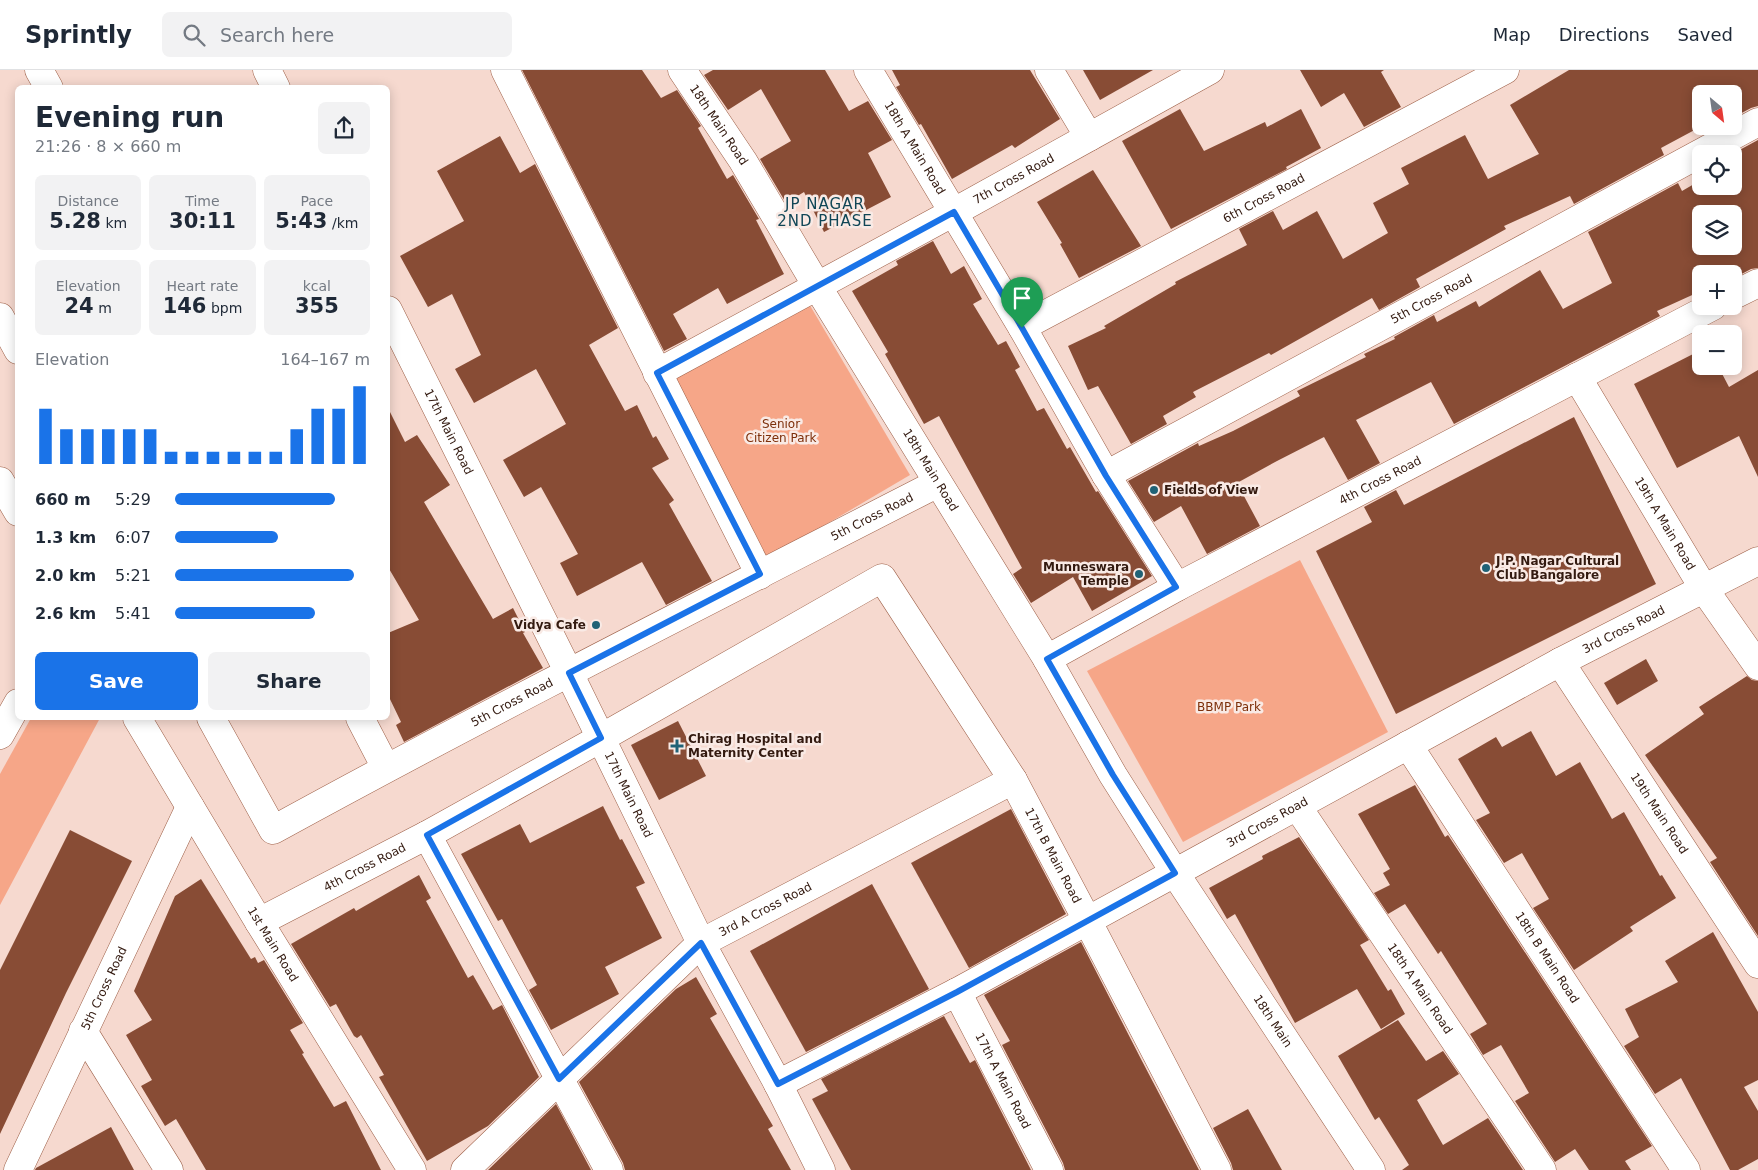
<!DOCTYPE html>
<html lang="en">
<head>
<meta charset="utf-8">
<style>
  :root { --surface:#fff; --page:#f2f2f3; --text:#1f2937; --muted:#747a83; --line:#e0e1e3; --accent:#1a73e8 }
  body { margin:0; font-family:"DejaVu Sans",sans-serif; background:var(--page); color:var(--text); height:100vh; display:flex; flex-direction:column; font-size:19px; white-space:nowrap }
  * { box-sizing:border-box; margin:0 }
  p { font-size:16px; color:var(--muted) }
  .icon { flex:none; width:28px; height:28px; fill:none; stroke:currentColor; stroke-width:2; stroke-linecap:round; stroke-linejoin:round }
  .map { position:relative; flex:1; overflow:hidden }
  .side { position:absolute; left:15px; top:15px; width:375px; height:635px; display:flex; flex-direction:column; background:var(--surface); border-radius:8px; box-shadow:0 2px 12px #0003 }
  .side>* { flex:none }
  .needle { width:32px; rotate:151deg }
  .buttons { position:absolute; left:1692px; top:15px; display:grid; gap:10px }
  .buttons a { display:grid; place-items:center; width:50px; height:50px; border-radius:8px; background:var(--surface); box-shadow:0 2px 12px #0003; font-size:25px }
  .pin { position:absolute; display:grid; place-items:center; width:42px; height:42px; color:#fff; margin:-51px -21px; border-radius:50% 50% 50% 0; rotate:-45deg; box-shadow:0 0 5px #0007 }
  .pin .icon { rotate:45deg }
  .round { display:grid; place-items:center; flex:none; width:52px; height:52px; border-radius:8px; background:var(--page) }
  .summary { display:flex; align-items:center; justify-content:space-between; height:85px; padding:0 20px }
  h1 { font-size:28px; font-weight:800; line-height:38px }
  .metrics { display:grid; grid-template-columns:repeat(3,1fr); gap:8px; height:85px; padding:5px 20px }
  .metrics div { display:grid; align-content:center; border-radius:8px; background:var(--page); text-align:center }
  .metrics b { font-size:21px; font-weight:800 }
  .metrics small { font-size:14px; font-weight:400 }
  .metrics p { font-size:14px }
  .chart { height:140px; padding:10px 20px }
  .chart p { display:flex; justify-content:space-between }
  .chart svg { width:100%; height:90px; margin-top:5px; stroke:var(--accent); stroke-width:6 }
  .button { display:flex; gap:10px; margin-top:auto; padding:10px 20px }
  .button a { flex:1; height:58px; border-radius:8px; background:var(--accent); color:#fff; font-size:20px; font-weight:800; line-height:58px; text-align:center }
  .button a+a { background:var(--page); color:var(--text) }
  ul { padding:0 20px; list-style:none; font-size:16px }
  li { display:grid; grid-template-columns:80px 60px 1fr; align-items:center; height:38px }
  li i { height:12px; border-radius:6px; background:var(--accent) }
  header { display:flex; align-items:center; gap:30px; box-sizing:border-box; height:70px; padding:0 25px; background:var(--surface); border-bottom:1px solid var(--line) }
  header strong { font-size:24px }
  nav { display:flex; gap:28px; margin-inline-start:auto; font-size:18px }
  .search { width:350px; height:45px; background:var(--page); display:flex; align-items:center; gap:12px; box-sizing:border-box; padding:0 18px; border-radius:8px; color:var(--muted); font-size:19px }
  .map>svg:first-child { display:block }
  .green { fill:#f6a688 }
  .building { fill:#884c35; fill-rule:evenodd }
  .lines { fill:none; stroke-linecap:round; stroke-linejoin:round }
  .street-casing { stroke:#9d5f47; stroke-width:29 }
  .secondary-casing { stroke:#9d5f47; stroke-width:29 }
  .street { stroke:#fff; stroke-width:28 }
  .secondary { stroke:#fff; stroke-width:28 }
  .route-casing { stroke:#fff; stroke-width:10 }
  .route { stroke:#1a73e8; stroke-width:6 }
  .poi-dot { fill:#206276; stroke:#f9eae5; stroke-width:2 }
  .labels { text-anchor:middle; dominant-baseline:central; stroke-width:5; stroke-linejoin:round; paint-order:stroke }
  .street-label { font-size:12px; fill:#331a10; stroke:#f9eae5 }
  .park-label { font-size:12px; fill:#7d2f0a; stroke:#f9eae5 }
  .poi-label { font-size:12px; font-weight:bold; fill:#331a10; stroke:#f9eae5; text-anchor:start }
  .quarter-label { font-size:15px; letter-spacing:1px; fill:#104656; stroke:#f9eae5 }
</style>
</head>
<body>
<header>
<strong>Sprintly</strong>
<div class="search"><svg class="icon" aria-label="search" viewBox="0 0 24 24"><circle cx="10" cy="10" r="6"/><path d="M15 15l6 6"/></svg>Search here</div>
<nav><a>Map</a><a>Directions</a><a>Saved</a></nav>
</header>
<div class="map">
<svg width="1758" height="1100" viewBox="0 0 1758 1100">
  <rect width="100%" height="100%" fill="#f6d9cf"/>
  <g class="green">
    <path d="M805,227L910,405L757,495L652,317Z"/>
    <path d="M1300,490L1388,662L1183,772L1087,601Z"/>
    <path d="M31,648H100L0,835V704Z"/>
  </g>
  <g class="building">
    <path d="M522,0H642L661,28L677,20L701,56L698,58L727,109L733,105L759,149L756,150L784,204L727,234L718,218L673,244L687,269L664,281Z"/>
    <path d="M713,0H825L849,41L868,31L892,70L868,83L891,127L824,162L804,122L786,133L760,89L791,71L761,19L728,40L704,5Z"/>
    <path d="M892,0H1030L1060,49L1015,78L1012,75L952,109L921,54L919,55L896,17L900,15Z"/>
    <path d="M1083,0H1153L1100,30Z"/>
    <path d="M1300,0H1384L1381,2L1401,37L1364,57L1344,23L1321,37Z"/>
    <path d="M1569,0H1758V36L1751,38L1734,47V24H1701L1702,56L1661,78L1664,85L1574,134L1570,126L1504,156L1506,159L1416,209L1420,217L1379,240L1372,228L1271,285L1269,283L1193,322L1196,327L1163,346L1167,354L1131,374L1098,316L1088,320L1068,276L1106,258L1104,256L1176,214L1175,212L1247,175L1239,159L1273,141L1283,160L1317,141L1343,189L1388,163L1373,133L1409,114L1401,98L1465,65L1488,109L1539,84L1510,35Z"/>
    <path d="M1180,39L1204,81L1265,52L1267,57L1301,39L1321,78L1286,97L1287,99L1171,159L1122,71Z"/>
    <path d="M500,66L520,103L535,94L618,258L589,275L625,341L637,335L653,368L656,366L669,389L652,398L674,430L669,434L712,511L666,535L642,492L577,526L560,493L578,484L541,417L524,427L503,390L566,354L536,299L474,333L455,299L481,285L452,224L428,237L400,186L464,151L437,101Z"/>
    <path d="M1758,70V198L1751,199L1734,208V204H1701V221L1657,241L1660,246L1454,354L1431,312L1356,350L1380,393L1348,410L1324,367L1277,391L1237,413L1260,456L1207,484L1181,436L1154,452L1128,411L1198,373L1199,376L1233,361L1300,326L1297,321L1366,287L1364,284L1395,269L1394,267L1434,245L1437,252L1476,231L1479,237L1540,200L1563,239L1612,213L1588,162L1678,113L1682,121L1701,110V116H1734V83ZM1701,144H1734V176H1701Z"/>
    <path d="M1093,100L1141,176L1079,208L1060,174L1062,173L1037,132Z"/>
    <path d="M933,171L951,204L964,196L982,229L973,234L998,275L1006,271L1020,297L1015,300L1037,341L1044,338L1067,379L1070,377L1096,422L1098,421L1152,506L1092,541L1073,507L1031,533L1013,504L1022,498L939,346L924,354L885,284L888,282L852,221L898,195L896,191Z"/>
    <path d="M1701,280V296H1718L1729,317L1758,300V407L1739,366L1677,398L1634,314Z"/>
    <path d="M388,338L405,372L417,365L450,415L424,432L493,549L513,538L525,562L523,563L543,598L404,672L396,655L401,652L388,625V563L419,550L388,497Z"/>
    <path d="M1574,347L1656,514L1396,644L1316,481L1372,452L1364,437L1396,420L1404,435Z"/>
    <path d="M1646,589L1658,611L1617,635L1604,613Z"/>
    <path d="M1747,606L1752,610L1758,611V866L1710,792L1717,788L1645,685L1704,644L1699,637Z"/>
    <path d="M678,651L706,706L659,730L631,675Z"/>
    <path d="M1531,661L1556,706L1580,692L1612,749L1624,742L1660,806L1662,805L1676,828L1630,857L1633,861L1574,900L1533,838L1549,829L1522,783L1504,793L1476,750L1490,743L1458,689L1496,667L1502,677Z"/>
    <path d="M1415,715L1445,767L1448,765L1652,1076L1625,1091L1631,1100H1589L1575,1079L1555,1092L1515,1031L1529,1023L1501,975L1483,985L1470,964L1487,954L1441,881L1438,884L1405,834L1388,844L1374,823L1390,815L1383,803L1390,799L1358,744Z"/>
    <path d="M603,736L620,770L622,769L645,813L636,817L662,868L605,897L619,924L551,960L529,920L537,915L502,849L498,851L461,784L520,754L530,773Z"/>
    <path d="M1011,739L1066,844L969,898L911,793Z"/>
    <path d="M70,760L132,791L66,923L0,1064V900Z"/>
    <path d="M1299,767L1369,870L1360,875L1388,921L1391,919L1405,944L1381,959L1357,919L1295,953L1235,844L1227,849L1209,818L1263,789L1262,786Z"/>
    <path d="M419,805L431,828L426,831L468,908L473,905L493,940L502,935L539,1007L488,1056L427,1091L379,1007L384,1005L361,965L357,968L354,966L336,934L330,937L291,874L354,838L356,841Z"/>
    <path d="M201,809L251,889L255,887L258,893L264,890L303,953L290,960L304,983L302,984L334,1037L346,1031L381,1100H206L176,1049L165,1056L141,1016L152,1010L126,965L152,950L134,921L175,826Z"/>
    <path d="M872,814L929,919L806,982L750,881Z"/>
    <path d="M1713,862L1758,942V1010L1744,1017L1758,1041V1089L1738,1100H1730L1681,1008L1655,1024L1624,976L1639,967L1625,939L1678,912L1665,891Z"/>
    <path d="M1081,872L1142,991L1199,1100H1065L1063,1093L1002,975L1010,971L984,925Z"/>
    <path d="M696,907L717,944L710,948L773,1056L768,1059L791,1100H625L623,1093L579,1012L676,919Z"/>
    <path d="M944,946L970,993L975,990L1031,1100H851L812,1029L828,1021L821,1009Z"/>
    <path d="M1398,950L1426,991L1443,981L1459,1004L1417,1030L1443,1075L1488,1048L1523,1100H1402L1409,1095L1379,1047L1375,1050L1338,986Z"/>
    <path d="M556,1034L591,1100H488Z"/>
    <path d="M1248,1039L1282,1100H1233L1231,1093L1213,1058Z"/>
    <path d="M111,1057L134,1100H35L36,1098Z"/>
  </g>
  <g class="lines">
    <defs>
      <g id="street">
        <path d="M39,0L49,18"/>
        <path d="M505,0L760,505"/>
        <path id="s1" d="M682,0L743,91L817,216L1047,589L1113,705L1175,803L1371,1100"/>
        <path id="s2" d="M868,0L1022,257L1106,405L1177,517"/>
        <path d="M1049,0L1089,67"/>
        <path d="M1734,225L1758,213"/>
        <path d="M0,247L18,280"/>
        <path id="s3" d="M1022,257L1505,0"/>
        <path id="s4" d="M657,303L954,142L1210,0"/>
        <path id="s5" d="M1577,307L1704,519L1758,596"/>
        <path id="s6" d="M1106,405L1758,52"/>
        <path d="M0,411L18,442"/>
        <path id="s7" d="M1047,589L1177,517L1713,236"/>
        <path id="s8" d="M1560,592L1758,894"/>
        <path id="s9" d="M137,648L259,852L412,1100"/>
        <path id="s10" d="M211,648L273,760C492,640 716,527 938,413"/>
        <path d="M360,648L386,698"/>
        <path d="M0,665L18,633"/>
        <path id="s11" d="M1408,675L1686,1100"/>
        <path id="s12" d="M1297,736L1542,1100"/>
        <path d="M427,765L609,1100"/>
        <path id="s13" d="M259,852L427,765L601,668L882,508L1013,710L1087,850L1217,1100"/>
        <path id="s14" d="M957,922L1049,1100"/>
        <path d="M83,961L169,1100"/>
        <path id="s15" d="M778,1014L957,922L1560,592L1758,491"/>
        <path id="s16" d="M18,1100L190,737"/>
        <path id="s17" d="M465,1100L701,873L1013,710"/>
      </g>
      <g id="secondary">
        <path d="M267,0L276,18"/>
        <path id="s18" d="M388,240L569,603L701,873L778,1014L821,1100"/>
      </g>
    </defs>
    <use href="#street" class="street-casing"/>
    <use href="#secondary" class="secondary-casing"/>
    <use href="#street" class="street"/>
    <use href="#secondary" class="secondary"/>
  </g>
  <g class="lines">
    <defs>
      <path id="route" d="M954,142L1022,258L1106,406L1176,517L1047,589L1113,705L1175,803L957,922L778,1014L701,873L559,1009L427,765L601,668L569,603L760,504L657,303Z"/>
    </defs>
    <use href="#route" class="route-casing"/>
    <use href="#route" class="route"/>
  </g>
  <g class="poi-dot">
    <circle cx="1154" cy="420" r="5"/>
    <circle cx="1486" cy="498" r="5"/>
    <circle cx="1139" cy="504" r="5"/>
    <circle cx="596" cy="555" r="5"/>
    <path d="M674.5 668.5h5v5h5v5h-5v5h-5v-5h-5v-5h5z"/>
  </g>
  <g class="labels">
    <g class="street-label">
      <text stroke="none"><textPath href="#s1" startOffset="66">18th Main Road</textPath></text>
      <text stroke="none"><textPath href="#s2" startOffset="91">18th A Main Road</textPath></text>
      <text stroke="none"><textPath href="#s4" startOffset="406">7th Cross Road</textPath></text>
      <text stroke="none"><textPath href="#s3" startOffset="274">6th Cross Road</textPath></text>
      <text stroke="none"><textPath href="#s6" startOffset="370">5th Cross Road</textPath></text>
      <text stroke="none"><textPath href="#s18" startOffset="136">17th Main Road</textPath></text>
      <text stroke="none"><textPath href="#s1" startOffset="471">18th Main Road</textPath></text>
      <text stroke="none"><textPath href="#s7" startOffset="378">4th Cross Road</textPath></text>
      <text stroke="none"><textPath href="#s10" startOffset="804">5th Cross Road</textPath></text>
      <text stroke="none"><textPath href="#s5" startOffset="171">19th A Main Road</textPath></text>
      <text stroke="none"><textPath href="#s15" startOffset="960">3rd Cross Road</textPath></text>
      <text stroke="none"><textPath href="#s10" startOffset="399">5th Cross Road</textPath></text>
      <text stroke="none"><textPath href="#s18" startOffset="541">17th Main Road</textPath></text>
      <text stroke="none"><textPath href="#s8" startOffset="181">19th Main Road</textPath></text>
      <text stroke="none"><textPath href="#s15" startOffset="555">3rd Cross Road</textPath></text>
      <text stroke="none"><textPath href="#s13" startOffset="1038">17th B Main Road</textPath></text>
      <text stroke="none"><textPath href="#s13" startOffset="119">4th Cross Road</textPath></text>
      <text stroke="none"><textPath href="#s17" startOffset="400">3rd A Cross Road</textPath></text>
      <text stroke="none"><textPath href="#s9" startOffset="264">1st Main Road</textPath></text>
      <text stroke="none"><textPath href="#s11" startOffset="254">18th B Main Road</textPath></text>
      <text stroke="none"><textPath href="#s16" startOffset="201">5th Cross Road</textPath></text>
      <text stroke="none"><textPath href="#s12" startOffset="220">18th A Main Road</textPath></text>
      <text stroke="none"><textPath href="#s1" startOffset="1120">18th Main</textPath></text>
      <text stroke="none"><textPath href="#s14" startOffset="100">17th A Main Road</textPath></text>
    </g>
    <g class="park-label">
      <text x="781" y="354">Senior<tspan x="781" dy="14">Citizen Park</tspan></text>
      <text x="1229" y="637">BBMP Park</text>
    </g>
    <g class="poi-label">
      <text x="1164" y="420">Fields of View</text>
      <text x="1496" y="491">J.P. Nagar Cultural<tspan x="1496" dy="14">Club Bangalore</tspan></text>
      <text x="1129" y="497" text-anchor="end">Munneswara<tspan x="1129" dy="14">Temple</tspan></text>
      <text x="586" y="555" text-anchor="end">Vidya Cafe</text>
      <text x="688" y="669">Chirag Hospital and<tspan x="688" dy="14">Maternity Center</tspan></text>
    </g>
    <g class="quarter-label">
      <text x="825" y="134">JP NAGAR<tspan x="825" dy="17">2ND PHASE</tspan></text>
    </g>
  </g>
</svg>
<div class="buttons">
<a><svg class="needle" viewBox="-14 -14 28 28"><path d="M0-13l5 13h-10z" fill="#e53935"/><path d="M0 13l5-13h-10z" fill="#747a83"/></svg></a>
<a><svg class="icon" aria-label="locate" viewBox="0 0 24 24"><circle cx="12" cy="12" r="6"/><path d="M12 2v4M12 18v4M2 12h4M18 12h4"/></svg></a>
<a><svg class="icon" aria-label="layers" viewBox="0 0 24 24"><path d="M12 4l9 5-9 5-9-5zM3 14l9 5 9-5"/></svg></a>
<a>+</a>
<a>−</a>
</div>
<div class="pin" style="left:1022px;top:258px;background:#1e9e55"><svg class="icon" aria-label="arrive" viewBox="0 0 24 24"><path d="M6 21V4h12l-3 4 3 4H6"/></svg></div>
<section class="side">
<div class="summary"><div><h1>Evening run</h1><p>21:26 · 8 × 660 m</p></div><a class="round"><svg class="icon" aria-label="share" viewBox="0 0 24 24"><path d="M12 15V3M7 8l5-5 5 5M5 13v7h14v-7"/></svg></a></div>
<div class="metrics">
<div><p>Distance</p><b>5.28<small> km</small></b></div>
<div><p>Time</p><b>30:11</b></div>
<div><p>Pace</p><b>5:43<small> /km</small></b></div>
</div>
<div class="metrics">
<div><p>Elevation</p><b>24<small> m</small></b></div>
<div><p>Heart rate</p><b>146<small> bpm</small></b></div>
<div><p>kcal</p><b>355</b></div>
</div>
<div class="chart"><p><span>Elevation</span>164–167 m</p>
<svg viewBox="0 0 160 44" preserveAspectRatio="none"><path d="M5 44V17M15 44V27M25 44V27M35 44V27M45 44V27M55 44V27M65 44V38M75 44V38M85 44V38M95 44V38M105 44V38M115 44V38M125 44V27M135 44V17M145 44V17M155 44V6"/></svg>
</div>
<ul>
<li><b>660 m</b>5:29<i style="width:82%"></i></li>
<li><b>1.3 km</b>6:07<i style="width:53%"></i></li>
<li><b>2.0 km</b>5:21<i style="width:92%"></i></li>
<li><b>2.6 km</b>5:41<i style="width:72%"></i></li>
</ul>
<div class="button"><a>Save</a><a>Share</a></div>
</section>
</div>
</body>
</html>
